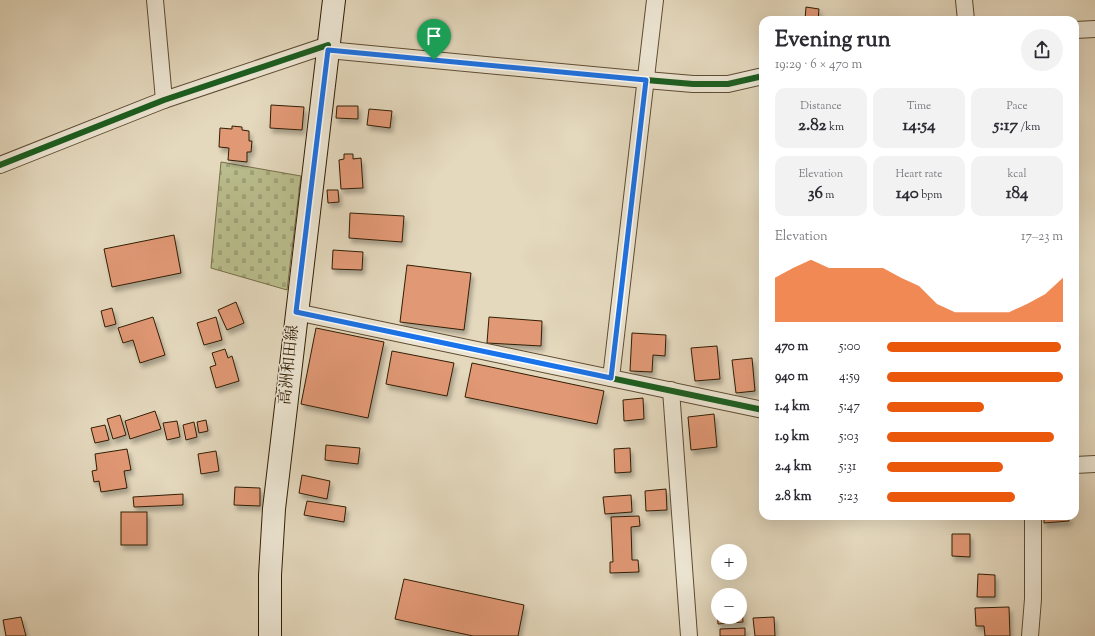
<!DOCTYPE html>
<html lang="en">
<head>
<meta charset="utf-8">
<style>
  :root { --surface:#fff; --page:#f2f2f3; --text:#2b2b33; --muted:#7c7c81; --accent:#ea580c }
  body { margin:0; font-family:"Sorts Mill Goudy","Noto Serif JP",serif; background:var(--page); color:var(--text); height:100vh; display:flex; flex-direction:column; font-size:15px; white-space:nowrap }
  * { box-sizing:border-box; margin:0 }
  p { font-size:13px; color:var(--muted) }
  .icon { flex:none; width:22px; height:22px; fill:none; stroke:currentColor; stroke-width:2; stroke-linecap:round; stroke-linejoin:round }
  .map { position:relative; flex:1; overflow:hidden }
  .drawer { position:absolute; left:759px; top:16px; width:320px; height:504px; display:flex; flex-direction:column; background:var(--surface); border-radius:12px; box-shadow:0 4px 16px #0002 }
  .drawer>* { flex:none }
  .tools { position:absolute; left:711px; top:544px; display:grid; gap:8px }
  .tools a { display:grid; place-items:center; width:36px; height:36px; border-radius:50%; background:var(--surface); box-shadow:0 4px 16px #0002; font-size:20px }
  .pin { position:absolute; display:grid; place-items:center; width:34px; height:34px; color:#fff; margin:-41px -17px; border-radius:50% 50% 50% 0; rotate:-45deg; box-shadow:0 0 4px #0007 }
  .pin .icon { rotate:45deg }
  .round { display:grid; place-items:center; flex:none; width:42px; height:42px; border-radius:21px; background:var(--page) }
  .head { display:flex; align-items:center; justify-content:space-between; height:68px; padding:0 16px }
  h1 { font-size:22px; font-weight:800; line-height:30px }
  .stats { display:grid; grid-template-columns:repeat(3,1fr); gap:6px; height:68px; padding:4px 16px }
  .stats div { display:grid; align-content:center; border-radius:10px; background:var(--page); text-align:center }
  .stats b { font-size:17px; font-weight:800 }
  .stats small { font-size:11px; font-weight:400 }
  .stats p { font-size:11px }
  .chart { height:112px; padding:8px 16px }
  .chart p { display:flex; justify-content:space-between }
  .chart svg { width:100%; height:72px; margin-top:4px; fill:var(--accent); opacity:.7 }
  ul { padding:0 16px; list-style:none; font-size:13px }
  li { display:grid; grid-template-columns:64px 48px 1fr; align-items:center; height:30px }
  li i { height:10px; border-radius:5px; background:var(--accent) }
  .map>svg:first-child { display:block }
  .cemetery { fill:url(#cemetery-stones); stroke:#766e48 }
  .building { fill:#e19875; stroke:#311e04; filter:url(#shadow) }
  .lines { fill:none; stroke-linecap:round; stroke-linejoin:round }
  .minor-casing { stroke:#5e4c32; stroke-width:18 }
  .secondary-casing { stroke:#311e04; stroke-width:24 }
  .minor { stroke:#ede6d4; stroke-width:16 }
  .secondary { stroke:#ede6d4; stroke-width:22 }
  .cycleway-casing { stroke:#ede6d4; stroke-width:8 }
  .cycleway { stroke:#1b5e20; stroke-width:6 }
  .route-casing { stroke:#fff; stroke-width:8 }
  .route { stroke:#1a73e8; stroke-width:5 }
  .labels { text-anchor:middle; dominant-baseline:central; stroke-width:3; stroke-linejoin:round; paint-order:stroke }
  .street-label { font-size:16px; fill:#311e04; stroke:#ede6d4 }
</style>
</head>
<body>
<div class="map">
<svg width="1095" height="636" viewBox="0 0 1095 636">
  <defs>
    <pattern id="cemetery-stones" width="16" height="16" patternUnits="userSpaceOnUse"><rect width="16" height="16" fill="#babd8d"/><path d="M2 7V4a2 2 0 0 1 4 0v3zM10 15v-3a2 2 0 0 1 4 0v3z" fill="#a0a278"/></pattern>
    <filter id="shadow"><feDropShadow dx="2.5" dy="4.5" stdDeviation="2" flood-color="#0004"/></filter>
  </defs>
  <rect width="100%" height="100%" fill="#e4d8bd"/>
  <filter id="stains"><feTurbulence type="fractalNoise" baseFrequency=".005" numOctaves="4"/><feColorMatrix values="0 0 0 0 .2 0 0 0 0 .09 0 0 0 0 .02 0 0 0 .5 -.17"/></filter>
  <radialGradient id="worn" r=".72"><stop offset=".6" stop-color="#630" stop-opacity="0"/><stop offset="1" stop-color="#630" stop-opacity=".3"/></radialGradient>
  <path class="cemetery" d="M221,162L301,176L287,290L211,268Z"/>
  <g class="building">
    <path d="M806,7L819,9L818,20H805Z"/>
    <path d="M271,105L304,107L302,130L270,128Z"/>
    <path d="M337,106H358V119L336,118Z"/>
    <path d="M369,109L392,111L390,128L367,125Z"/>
    <path d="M232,126L242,127V130L249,131V141H252L251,152H247V162L228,160L229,148L219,147L220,128L232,129Z"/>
    <path d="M344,154H353V159L361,158L363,188L341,189L339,160L344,159Z"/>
    <path d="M327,190H338L339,202L328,203Z"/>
    <path d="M350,213L404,216L402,242L349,238Z"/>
    <path d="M174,235L181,273L112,287L104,249Z"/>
    <path d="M333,250L363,252L362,270L332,269Z"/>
    <path d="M407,265L471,273L464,330L400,322Z"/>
    <path d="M236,302L244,323L227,330L218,310Z"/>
    <path d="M112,308L116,324L105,327L101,311Z"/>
    <path d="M153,317L165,355L140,363L133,340L123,343L118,328Z"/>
    <path d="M216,317L222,340L204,345L197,323Z"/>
    <path d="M489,317L542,321L541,346L487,343Z"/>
    <path d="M316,328L384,342L368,418L301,404Z"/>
    <path d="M632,333L666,335L665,356L653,355L652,372L630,371Z"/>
    <path d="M717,346L720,379L695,381L691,348Z"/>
    <path d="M225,349L228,358L232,356L239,381L216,388L210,367L216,365L212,353Z"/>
    <path d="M392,351L454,363L447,396L386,384Z"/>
    <path d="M752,358L755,391L736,393L732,360Z"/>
    <path d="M472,363L604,391L597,424L465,397Z"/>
    <path d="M643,398L644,419L624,421L623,400Z"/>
    <path d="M155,411L161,429L130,439L125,421Z"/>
    <path d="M714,414L717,447L691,450L688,417Z"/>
    <path d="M120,415L126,435L113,439L107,419Z"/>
    <path d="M206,420L208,431L199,433L197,422Z"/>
    <path d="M177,421L180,437L167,440L163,423Z"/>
    <path d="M194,422L197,437L186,440L183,425Z"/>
    <path d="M105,425L109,440L95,443L91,428Z"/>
    <path d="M326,445L360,448L358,464L325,460Z"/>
    <path d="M630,448L631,472L615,473L614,449Z"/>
    <path d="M127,449L131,470L124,471L127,488L101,492L99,481L94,482L92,471L97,470L95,454Z"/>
    <path d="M216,451L219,471L201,474L198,454Z"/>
    <path d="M302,475L330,481L327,499L299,493Z"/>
    <path d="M235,487L260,488V506L234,505Z"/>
    <path d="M666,489L667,510L646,511L645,491Z"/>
    <path d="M183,494V505L134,507L133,497Z"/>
    <path d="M631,495L632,512L605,514L603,497Z"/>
    <path d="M307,501L346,507L344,522L304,515Z"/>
    <rect x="121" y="512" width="26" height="33"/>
    <path d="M639,516L640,526L631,527L632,560H638L639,572L610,573V562H613L611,517Z"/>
    <path d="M1044,516H1069V521L1044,523Z"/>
    <path d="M952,534H970V557L952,556Z"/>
    <path d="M978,574L995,575V597H977Z"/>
    <path d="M404,579L524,605L518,636H473L395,619Z"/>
    <path d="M740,605H742L743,622L718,624L717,606L718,617H740Z"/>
    <path d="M1009,607L1010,636H985L984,626H976L975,608Z"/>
    <path d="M21,617L26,636H6L3,620Z"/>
    <path d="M774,617L775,636H755L753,618Z"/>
    <path d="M745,628V636H720V629Z"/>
  </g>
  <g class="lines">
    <defs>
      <g id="minor">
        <path d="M155,0L164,100"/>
        <path d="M964,0L966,20"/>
        <path d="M1075,30L1095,29"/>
        <path d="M328,50L646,80L693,84H728L763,76"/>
        <path d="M0,165L164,100L328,45"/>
        <path d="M296,312L763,410"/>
        <path d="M611,378L655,0"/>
        <path d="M671,390L689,636"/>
        <path d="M1075,465L1095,464"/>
        <path d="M1030,636L1033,599V516"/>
      </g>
      <path id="secondary" d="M270,636V575L274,509L334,0"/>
    </defs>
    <use href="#minor" class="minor-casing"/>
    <use href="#secondary" class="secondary-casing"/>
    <use href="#minor" class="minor"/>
    <use href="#secondary" class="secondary"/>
    <defs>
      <g id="cycleway">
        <path d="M328,50L646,80L693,84H728L763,76"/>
        <path d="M0,165L164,100L328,45"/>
        <path d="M296,312L763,410"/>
      </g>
    </defs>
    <use href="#cycleway" class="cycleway-casing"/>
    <use href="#cycleway" class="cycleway"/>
  </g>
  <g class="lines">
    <defs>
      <path id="route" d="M328,50L646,80L611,378L296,312Z"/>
    </defs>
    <use href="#route" class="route-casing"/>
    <use href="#route" class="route"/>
  </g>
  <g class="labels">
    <g class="street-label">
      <text transform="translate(290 365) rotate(-84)">高洲和田線</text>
    </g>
  </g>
  <rect width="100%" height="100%" filter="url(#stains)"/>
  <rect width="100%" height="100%" fill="url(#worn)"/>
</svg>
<div class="tools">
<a>+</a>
<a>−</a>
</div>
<div class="pin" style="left:434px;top:60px;background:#1e9e55"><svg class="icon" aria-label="arrive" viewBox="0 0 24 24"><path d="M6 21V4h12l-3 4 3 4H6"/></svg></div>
<section class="drawer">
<div class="head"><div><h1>Evening run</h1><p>19:29 · 6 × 470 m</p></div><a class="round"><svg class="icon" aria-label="share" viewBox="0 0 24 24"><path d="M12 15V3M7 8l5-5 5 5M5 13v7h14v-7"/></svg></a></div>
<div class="stats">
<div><p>Distance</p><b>2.82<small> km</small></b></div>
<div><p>Time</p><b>14:54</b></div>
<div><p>Pace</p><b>5:17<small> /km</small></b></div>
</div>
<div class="stats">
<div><p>Elevation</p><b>36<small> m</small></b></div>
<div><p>Heart rate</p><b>140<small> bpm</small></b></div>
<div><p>kcal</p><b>184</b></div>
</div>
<div class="chart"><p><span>Elevation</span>17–23 m</p>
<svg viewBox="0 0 160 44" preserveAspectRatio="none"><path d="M0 44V17L10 11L20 6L30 11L40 11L50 11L60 11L70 17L80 22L90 33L100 38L110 38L120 38L130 38L140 33L150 27L160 17V44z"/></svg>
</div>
<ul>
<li><b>470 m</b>5:00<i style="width:99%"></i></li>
<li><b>940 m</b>4:59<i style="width:100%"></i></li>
<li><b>1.4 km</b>5:47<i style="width:55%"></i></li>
<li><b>1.9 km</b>5:03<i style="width:95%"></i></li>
<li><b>2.4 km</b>5:31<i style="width:66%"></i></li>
<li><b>2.8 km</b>5:23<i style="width:73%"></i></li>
</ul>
</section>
</div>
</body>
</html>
